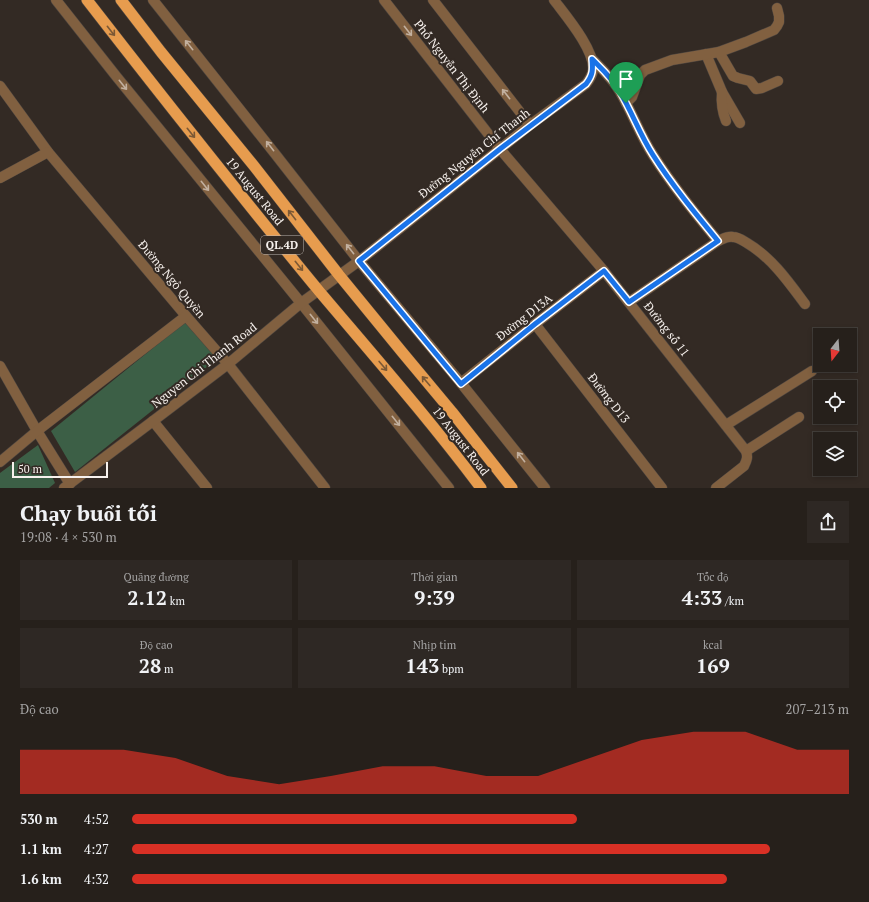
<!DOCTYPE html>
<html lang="vi">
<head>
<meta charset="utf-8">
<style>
  :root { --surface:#26201b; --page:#2e2824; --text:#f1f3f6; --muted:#a4a3a3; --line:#423e3a; --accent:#d93025 }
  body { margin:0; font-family:"PT Serif",serif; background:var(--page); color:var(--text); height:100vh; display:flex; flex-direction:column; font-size:15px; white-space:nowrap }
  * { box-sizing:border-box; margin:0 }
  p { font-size:13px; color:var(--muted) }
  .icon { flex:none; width:22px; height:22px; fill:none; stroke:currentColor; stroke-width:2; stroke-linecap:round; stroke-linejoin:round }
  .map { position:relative; height:488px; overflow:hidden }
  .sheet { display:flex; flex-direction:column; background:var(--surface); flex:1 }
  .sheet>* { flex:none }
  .needle { width:26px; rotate:197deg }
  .buttons { position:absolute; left:813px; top:328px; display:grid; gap:8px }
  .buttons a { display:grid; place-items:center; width:44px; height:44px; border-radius:0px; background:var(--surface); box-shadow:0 2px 6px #0003,0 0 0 1px var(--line); font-size:20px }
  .scale { position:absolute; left:12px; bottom:10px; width:96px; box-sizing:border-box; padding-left:4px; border:2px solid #f7f1ed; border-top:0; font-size:11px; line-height:14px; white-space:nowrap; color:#f7f1ed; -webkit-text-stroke:3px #332a24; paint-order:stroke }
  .pin { position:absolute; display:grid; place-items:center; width:34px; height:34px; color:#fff; margin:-41px -17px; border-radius:50% 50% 50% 0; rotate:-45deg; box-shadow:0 0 4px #0007 }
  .pin .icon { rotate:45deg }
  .round { display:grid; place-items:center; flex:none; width:42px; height:42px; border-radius:0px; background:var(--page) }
  .headline { display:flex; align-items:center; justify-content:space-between; height:68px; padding:0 20px }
  h1 { font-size:22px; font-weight:800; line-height:30px }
  .figures { display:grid; grid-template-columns:repeat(3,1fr); gap:6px; height:68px; padding:4px 20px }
  .figures div { display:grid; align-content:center; border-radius:0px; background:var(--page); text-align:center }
  .figures b { font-size:20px; font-weight:800 }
  .figures small { font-size:11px; font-weight:400 }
  .figures p { font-size:11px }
  .chart { height:112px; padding:8px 20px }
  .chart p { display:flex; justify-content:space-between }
  .chart svg { width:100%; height:72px; margin-top:4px; fill:var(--accent); opacity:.7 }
  ul { padding:0 20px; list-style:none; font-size:13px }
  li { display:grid; grid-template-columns:64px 48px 1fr; align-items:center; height:30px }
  li i { height:10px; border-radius:5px; background:var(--accent) }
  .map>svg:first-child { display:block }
  .green { fill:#3c5f46 }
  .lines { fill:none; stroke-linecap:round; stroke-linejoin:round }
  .minor-casing { stroke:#4e4640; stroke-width:11 }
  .tertiary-casing { stroke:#4e4640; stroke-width:11 }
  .trunk-casing { stroke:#4e4640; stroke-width:12 }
  .minor { stroke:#816040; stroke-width:10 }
  .tertiary { stroke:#816040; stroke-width:10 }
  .trunk { stroke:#e79c4e; stroke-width:11 }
  .oneway { stroke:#7b5835 }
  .oneway2 { stroke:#c2b09f }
  .route-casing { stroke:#fff; stroke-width:8 }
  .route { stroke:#1a73e8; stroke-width:5 }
  .labels { text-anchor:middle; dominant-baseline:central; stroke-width:4; stroke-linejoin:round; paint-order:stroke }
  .shield { fill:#332a24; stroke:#bcb5b1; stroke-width:1 }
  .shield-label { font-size:11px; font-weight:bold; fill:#f7f1ed }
  .street-label { font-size:12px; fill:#f7f1ed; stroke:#332a24 }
</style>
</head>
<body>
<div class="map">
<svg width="869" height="488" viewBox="0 0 869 488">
  <rect width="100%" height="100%" fill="#332a24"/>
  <g class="green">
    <path d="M186,321L217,359L75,472L51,431Z"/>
    <path d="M38,445L55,483L49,488H0V473Z"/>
  </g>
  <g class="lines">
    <defs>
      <g id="minor">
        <path d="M384,0L500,149L604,271L746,451C748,457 747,460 744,466L716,488"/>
        <path d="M433,0L530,125"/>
        <path d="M719,52L733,76L738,78L750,81L756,89L762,88L778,81"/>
        <path d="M706,54L722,92L740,123"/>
        <path d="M592,59C602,69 613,79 620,92C632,112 640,135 653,155C672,185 695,213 718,241"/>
        <path d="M0,86L48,152L186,316L228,364"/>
        <path d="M722,92C721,103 722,111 726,121"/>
        <path d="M626,103L632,97L640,75L645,70L672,60L719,52L746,42L774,30L777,26L779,22V16L777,8"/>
        <path d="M0,178L48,152"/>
        <path d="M359,261L530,125L586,84C590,79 592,76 593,70C595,50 566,16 554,0"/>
        <path d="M629,302L718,241C723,239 727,236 733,237C738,237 742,240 747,243C772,258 788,281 805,304"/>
        <path d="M535,324L662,488"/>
        <path d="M0,366L37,431L70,484"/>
        <path d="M461,383L535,324L604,271"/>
        <path d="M153,421L207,488"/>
        <path d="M726,425L812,371"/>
        <path d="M746,451L799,417"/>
        <path d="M0,462L37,431L186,316"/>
      </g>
      <g id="tertiary">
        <path d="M56,0L116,76L301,303L449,488"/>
        <path d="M153,0L276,155L359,261L461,383L545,488"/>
        <path d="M228,364L325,488"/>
        <path d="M64,488L153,421L228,364L301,303L359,261"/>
      </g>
      <g id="trunk">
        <path d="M87,0C163,98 240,195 319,291C374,356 430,420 481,488"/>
        <path d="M121,0L161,52L254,166L339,275L402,352L452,412L512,488"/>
      </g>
    </defs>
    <use href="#minor" class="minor-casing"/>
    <use href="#tertiary" class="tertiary-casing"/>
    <use href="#trunk" class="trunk-casing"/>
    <use href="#minor" class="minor"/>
    <use href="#tertiary" class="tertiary"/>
    <use href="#trunk" class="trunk"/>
  </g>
  <defs><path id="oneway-shaft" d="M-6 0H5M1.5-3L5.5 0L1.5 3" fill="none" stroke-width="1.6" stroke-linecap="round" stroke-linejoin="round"/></defs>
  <g class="oneway">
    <use href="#oneway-shaft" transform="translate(111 31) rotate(52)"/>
    <use href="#oneway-shaft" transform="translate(191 133) rotate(51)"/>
    <use href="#oneway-shaft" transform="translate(292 215) rotate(-128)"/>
    <use href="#oneway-shaft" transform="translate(299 266) rotate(51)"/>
    <use href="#oneway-shaft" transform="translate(383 366) rotate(50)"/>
    <use href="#oneway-shaft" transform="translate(426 381) rotate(-130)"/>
  </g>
  <g class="oneway2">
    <use href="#oneway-shaft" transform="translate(408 31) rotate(52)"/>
    <use href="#oneway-shaft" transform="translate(189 45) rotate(-129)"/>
    <use href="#oneway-shaft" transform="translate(123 85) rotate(51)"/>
    <use href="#oneway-shaft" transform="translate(506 94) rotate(-128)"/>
    <use href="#oneway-shaft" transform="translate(270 146) rotate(-128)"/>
    <use href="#oneway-shaft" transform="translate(205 186) rotate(51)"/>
    <use href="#oneway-shaft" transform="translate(350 249) rotate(-128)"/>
    <use href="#oneway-shaft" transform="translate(314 319) rotate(51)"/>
    <use href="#oneway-shaft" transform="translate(396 421) rotate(51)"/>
    <use href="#oneway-shaft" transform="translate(521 457) rotate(-128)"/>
  </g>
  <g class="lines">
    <defs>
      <path id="route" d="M592,59C602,69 613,79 620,92C632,112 640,135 653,155C672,185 695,213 718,241L629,302L604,271L535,324L461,384L359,261L500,149L586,84C593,75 593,70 592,59Z"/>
    </defs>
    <use href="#route" class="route-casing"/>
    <use href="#route" class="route"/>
  </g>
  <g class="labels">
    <rect class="shield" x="261" y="236" width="42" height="18" rx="3"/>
    <g class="shield-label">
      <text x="282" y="245">QL.4D</text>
    </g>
    <g class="street-label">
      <text transform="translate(452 66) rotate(52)">Phố Nguyễn Thị Định</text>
      <text transform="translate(474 153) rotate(-38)">Đường Nguyễn Chí Thanh</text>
      <text transform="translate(255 191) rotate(51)">19 August Road</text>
      <text transform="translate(172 279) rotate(50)">Đường Ngô Quyền</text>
      <text transform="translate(524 317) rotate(-38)">Đường D13A</text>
      <text transform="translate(667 329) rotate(52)">Đường số 11</text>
      <text transform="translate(204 365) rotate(-38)">Nguyen Chi Thanh Road</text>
      <text transform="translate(609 398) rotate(52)">Đường D13</text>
      <text transform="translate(461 441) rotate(52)">19 August Road</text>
    </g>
  </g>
</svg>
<div class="buttons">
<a><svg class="needle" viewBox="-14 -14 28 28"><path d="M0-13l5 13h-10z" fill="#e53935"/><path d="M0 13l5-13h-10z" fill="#a4a3a3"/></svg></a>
<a><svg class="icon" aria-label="locate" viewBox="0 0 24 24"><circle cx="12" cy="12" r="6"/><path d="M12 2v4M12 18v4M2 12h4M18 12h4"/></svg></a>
<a><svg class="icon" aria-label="layers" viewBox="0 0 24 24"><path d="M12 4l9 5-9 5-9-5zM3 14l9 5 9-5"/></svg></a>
</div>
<div class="scale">50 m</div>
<div class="pin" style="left:626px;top:103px;background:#1e9e55"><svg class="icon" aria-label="arrive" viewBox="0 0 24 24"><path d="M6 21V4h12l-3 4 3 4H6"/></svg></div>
</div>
<section class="sheet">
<div class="headline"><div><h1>Chạy buổi tối</h1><p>19:08 · 4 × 530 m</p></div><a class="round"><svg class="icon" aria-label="share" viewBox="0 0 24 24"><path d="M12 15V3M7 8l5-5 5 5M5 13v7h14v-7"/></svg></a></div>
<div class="figures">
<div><p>Quãng đường</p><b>2.12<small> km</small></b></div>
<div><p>Thời gian</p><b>9:39</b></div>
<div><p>Tốc độ</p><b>4:33<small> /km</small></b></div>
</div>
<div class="figures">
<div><p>Độ cao</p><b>28<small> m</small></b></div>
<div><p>Nhịp tim</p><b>143<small> bpm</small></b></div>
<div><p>kcal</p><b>169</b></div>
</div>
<div class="chart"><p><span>Độ cao</span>207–213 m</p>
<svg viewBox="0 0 160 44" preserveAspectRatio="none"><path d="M0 44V17L10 17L20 17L30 22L40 33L50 38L60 33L70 27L80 27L90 33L100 33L110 22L120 11L130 6L140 6L150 17L160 17V44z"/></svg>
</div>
<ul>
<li><b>530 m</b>4:52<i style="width:62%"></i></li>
<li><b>1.1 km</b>4:27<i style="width:89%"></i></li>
<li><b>1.6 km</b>4:32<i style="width:83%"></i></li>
</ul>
</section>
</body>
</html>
